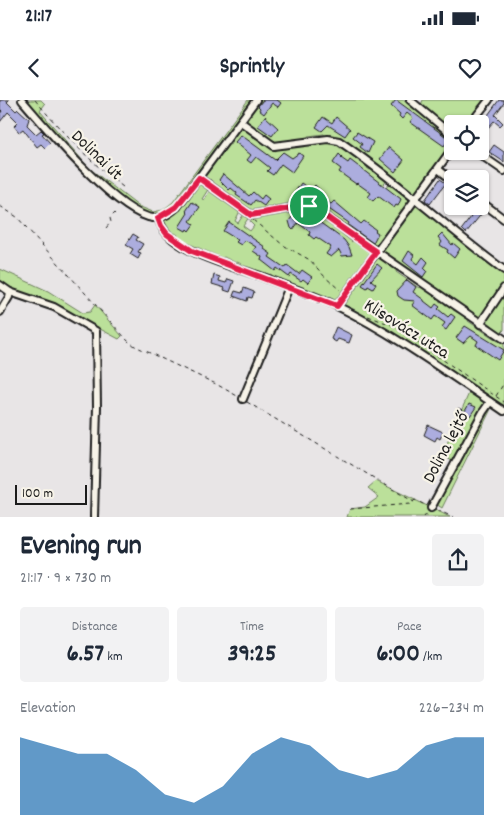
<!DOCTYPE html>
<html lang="en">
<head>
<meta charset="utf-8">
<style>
  :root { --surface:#fff; --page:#f2f2f3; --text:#1f2937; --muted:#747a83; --accent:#1f6fb2 }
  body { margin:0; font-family:Dekko,sans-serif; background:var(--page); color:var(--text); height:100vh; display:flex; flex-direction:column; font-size:19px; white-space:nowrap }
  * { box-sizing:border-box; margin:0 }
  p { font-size:16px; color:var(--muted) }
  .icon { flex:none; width:28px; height:28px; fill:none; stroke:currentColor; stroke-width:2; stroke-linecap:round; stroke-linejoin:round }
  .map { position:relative; height:417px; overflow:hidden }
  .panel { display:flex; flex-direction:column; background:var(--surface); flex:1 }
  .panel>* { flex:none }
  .controls { position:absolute; left:444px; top:15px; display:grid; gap:10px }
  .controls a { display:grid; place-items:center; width:45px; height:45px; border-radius:5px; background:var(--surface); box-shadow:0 1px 4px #0004; font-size:25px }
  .scale { position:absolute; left:15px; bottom:12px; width:72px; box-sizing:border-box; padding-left:5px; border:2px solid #1c1c1c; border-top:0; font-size:14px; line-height:18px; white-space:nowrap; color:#1c1c1c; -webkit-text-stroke:4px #f7f3e8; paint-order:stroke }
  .pin { position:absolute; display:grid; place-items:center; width:42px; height:42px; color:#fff; margin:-21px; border:2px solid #fff; border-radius:50%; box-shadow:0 1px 5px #0007 }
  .round { display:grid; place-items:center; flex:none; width:52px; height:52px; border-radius:5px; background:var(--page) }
  .summary { display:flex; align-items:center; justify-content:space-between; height:85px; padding:0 20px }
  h1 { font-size:28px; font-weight:800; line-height:38px }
  .stats { display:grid; grid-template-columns:repeat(3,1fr); gap:8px; height:85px; padding:5px 20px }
  .stats div { display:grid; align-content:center; border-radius:5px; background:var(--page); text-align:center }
  .stats b { font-size:25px; font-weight:800 }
  .stats small { font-size:14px; font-weight:400 }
  .stats p { font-size:14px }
  .chart { height:140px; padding:10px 20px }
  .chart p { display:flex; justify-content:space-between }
  .chart svg { width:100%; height:90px; margin-top:5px; fill:var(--accent); opacity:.7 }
  .status { display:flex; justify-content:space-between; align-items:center; height:35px; padding:0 25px; background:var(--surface); direction:ltr }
  .status svg { height:14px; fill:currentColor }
  header { display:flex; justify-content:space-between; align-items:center; height:65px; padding:0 20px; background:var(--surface); font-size:22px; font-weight:800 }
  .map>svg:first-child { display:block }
  .green { fill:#bbe09a; stroke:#6c7e5b }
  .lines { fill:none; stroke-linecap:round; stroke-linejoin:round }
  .stream { stroke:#578191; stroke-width:1 }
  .building { fill:#acadde; stroke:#1c1c1c }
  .minor-casing { stroke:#1c1c1c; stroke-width:10 }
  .path { stroke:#1c1c1c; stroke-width:1; stroke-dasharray:4 4; stroke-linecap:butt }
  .minor { stroke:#f7f3e8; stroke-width:6 }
  .route-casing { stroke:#fff; stroke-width:10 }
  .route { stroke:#e11d48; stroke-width:6 }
  .labels { text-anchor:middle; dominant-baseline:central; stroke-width:4.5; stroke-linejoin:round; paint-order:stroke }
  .street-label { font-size:18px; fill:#1c1c1c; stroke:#f7f3e8 }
</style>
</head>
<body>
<div class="status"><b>21:17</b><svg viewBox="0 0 49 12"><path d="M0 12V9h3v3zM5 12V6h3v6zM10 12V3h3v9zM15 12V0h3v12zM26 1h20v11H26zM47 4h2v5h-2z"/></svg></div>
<header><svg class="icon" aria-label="back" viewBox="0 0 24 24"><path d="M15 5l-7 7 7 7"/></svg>Sprintly<svg class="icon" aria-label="heart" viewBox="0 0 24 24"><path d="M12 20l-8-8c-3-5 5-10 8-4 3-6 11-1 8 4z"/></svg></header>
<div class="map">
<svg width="504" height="417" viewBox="0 0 504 417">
  <rect width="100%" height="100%" fill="#e8e5e6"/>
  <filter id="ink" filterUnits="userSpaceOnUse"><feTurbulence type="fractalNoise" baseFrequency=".02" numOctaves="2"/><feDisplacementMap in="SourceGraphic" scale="10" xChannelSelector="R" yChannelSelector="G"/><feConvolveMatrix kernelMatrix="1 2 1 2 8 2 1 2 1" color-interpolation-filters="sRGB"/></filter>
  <g filter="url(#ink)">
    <g class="green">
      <path d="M27,0H41L45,4L40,11L89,68L138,106L153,112L163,110L173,102L248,0H253L176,105C170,109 163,115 156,116C122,117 48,26 27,0Z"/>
      <path d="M260,0H405L452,38V45L415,94L401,85V81L399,83L376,64L375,62L373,63L351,46L348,41L347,43L335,37H325L324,34L308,36V40L276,44L247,23L248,16Z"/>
      <path d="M423,0H486L468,24H452V30L421,5Z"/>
      <path d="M240,27H243L254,35L252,36L254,38L256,36L275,48V51L282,47L285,49L292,48L295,46L335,41L369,65L367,68L370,70L372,68L387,80L382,87L385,89L391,82L412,99L376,148L355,133L353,134L346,127H344L343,125L342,126L308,100L251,113L243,105L241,106L242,103L239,101L238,103L230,98L229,95L227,96L221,89H218L210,79L208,81L204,78L206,72L227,43L230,45L231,43L229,41Z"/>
      <path d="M201,82L209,88L202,99L204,100L211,89L240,111L235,121L238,123L244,114L249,117L243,126L250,131L254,126L250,122L252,119L300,108L302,111H304V108L313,110V113L315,110L314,114L318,117L320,115L322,117L321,119L323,120L324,119L352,142L354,140L372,152V155L335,203L300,188V186L281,181V178L280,180L271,177L272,175L270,174L268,176L240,166L241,164L237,162L236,163L224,157L222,158L176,138L178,135L175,133L173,135L165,128L163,121Z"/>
      <path d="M416,103L446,126L453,135L504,173V185L482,218L479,219L400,166L399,163L381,153V150L400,123L403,124L402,120L407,113L410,115L409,112Z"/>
      <path d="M377,156L397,169L396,172L419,188L421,185L440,198V202L442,201L446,203L445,205L447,204L453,208L454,211L456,210V212H459L469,219L468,221L498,241L500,239L504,242V310L468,286V282H463L462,278L452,271L343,208L341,203L362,177L364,178L367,172V169Z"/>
      <path d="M0,169L48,191L83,213L90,212L95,205L122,236L119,239L55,205L10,189L0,182Z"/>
      <path d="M504,196V230L501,233L487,221Z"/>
      <path d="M464,287L486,301L487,304L432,402L452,361L442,355L469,293L463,288Z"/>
      <path d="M490,307H492L442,408L436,404L484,312Z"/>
      <path d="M376,381L450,417H347L350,409L365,407L379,397L368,388Z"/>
    </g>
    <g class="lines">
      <g class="stream">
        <path d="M345,189L370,155"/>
        <path d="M335,201L341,195"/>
      </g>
    </g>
    <g class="building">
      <path d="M0,0H9L7,2L16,11L18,9L29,19L27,25L36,34L41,30L44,33L42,34L50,43L45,48L41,44L37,47L23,29L19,32L14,26L18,22L8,12L0,22V14L2,11L0,9Z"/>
      <path d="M263,0H277L281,3L278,7L272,3L264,14L259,10L260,8L258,6Z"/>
      <path d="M396,0L449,39L444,46L410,22L413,18L407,13L402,19L399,16L400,14L391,6Z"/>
      <path d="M499,0H504V3L495,15L503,23L500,26L494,21L480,37V26Z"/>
      <path d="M265,16L278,28L272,36L258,26Z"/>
      <path d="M323,17L332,23L336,17L350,29L345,36L328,25L322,31L316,27Z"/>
      <path d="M357,32L373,42L368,53L360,47L362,44L353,37Z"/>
      <path d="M241,35L275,60L283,52L292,58L299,53L303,56L292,72L281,64L273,75L267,71L270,68L256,57L251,63L247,60L251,55L235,42Z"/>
      <path d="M494,45L504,52V62L489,52Z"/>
      <path d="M389,47L404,60L395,72L380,59Z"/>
      <path d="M339,54L342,57L341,58L348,63L350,60L401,99L398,106L396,105L394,108L378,96L373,101L368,97L371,93L357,83L356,84L339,72L341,69L333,63Z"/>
      <path d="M223,74L249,96L253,92L261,99L264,95L269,99L264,106L255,100L251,105L236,95L237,93L231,88L229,90L219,80Z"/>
      <path d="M440,79L446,83L430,104L425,100Z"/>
      <path d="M301,83L311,90L315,85L320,90L317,94L331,104L334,101L361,124L364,121L376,130L375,131L378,133L373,143L348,125L349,123L323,105L304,93L302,97L295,92Z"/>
      <path d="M192,102L200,107L190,121L194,124L189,131L187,129L186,131L179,127L188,113L186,111Z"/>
      <path d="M478,108L483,112L466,133L462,129L471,117L465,113L467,110L473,114Z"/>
      <path d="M292,117L296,120L298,117L304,120L306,117L316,124L317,121L322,124L344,140L349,147L352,155L342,156L339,150L331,157L326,154L331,147L316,137L314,139L309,135L310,132L298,123L293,130L291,128L289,121Z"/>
      <path d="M229,122L265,147L264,149L271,154L269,157L285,168L287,165L299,174L302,170L312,177L308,183L303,179L301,181L291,174L289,177L277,168L275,171L270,167L261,160L262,157L253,151L256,147L245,140L241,145L236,142L238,140L223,131Z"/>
      <path d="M442,133L452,145L453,143L460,149L454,158L447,152L448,150L440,145L442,142L438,137Z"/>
      <path d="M133,134L138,137L136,140L143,144L138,152L141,153L138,159L130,154L133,149L126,145Z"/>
      <path d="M409,151L414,155L412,159L418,164L423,157L428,162L424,168L427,171L423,177L403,161Z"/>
      <path d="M377,164L382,168L371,180L376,184L373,189L368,186L367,188L362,185Z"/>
      <path d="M214,175L220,177L219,181L226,183L228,179L234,181L230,192L224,190L225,188L212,184Z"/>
      <path d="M407,180L416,187L413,192L424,200V201L433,208L436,204L440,207L438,209L448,217L451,214L455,217L446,230L442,227L445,223L435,216L432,220L412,205L415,201L404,200L398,196L397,191Z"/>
      <path d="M244,188L254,192L252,198L248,197L247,201L233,196L235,191L242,193Z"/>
      <path d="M465,226L504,250L498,260L476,245L478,241L471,236L463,243L456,238Z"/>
      <path d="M336,227L352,235L349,243L338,239L336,242L331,239Z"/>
      <path d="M469,304L476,307L470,316L468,315L466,318L456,313L458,308L465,311Z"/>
      <path d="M428,325L443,332L440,339L437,337L435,341L424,335Z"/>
    </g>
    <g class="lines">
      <defs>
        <g id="minor">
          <path d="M22,0C46,28 118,114 153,118C162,119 170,113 177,107L256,0"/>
          <path d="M410,0L452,35"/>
          <path d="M241,22L274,46L328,39L339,41C397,80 448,129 504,170"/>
          <path d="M470,24L489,0"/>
          <path d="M475,51L504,71"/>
          <path d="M438,69L452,80"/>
          <path d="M199,78L251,115L303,106L312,107L504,239"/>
          <path d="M480,101L504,119"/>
          <path d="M159,118C164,151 236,167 263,177C288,187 314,195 337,206C396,235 450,275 504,311"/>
          <path d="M0,185L10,192L9,197L0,212"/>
          <path d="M10,192L54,207L96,231L97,307L94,417"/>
          <path d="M337,206L452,49"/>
          <path d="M480,224L504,188"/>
          <path d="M243,299L289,187"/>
          <path d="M431,408L483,312L490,302"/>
        </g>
      </defs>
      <use href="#minor" class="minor-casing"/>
      <g class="path">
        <path d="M35,0C64,34 87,59 123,87"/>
        <path d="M0,106L17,117L128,241L135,246L216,284L239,297"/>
        <path d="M253,120L283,145L310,160L325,177L340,190"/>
        <path d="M106,128L111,122L110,118L115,113"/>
        <path d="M368,216L394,226L504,302"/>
        <path d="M496,296L504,283"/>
        <path d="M247,302L414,402"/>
        <path d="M350,409L410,404L415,400L427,406"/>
        <path d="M437,410L453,417"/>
        <path d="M424,417L428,412"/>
      </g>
      <use href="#minor" class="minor"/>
    </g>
  </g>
  <g class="lines" filter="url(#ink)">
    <defs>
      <path id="route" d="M199,78L251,115L303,106L312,107L376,152L337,206L192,151L167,134L161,126L158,118L176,107Z"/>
    </defs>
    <use href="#route" class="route-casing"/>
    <use href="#route" class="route"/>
  </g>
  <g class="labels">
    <g class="street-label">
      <text transform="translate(96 56) rotate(44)">Dolinai út</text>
      <text transform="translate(406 230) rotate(32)">Klisovácz utca</text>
      <text transform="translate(447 348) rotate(-62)">Dolina lejtő</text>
    </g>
  </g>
</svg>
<div class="controls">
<a><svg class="icon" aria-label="locate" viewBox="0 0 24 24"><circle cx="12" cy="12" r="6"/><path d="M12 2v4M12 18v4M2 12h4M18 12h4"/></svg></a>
<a><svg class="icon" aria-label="layers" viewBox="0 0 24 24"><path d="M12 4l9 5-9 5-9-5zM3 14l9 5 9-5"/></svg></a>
</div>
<div class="scale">100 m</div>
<div class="pin" style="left:309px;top:106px;background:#1e9e55"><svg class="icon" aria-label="arrive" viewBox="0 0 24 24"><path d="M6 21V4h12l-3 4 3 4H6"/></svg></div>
</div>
<section class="panel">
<div class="summary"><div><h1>Evening run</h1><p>21:17 · 9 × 730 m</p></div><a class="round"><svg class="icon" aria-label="share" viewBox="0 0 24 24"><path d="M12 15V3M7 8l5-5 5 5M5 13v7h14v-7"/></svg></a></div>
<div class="stats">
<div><p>Distance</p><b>6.57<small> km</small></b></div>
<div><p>Time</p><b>39:25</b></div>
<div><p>Pace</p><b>6:00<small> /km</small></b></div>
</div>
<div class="chart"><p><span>Elevation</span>226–234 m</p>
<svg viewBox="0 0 160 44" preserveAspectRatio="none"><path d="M0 44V6L10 10L20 14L30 14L40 22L50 34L60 38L70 30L80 14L90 6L100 10L110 22L120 26L130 22L140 10L150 6L160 6V44z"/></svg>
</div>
</section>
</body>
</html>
